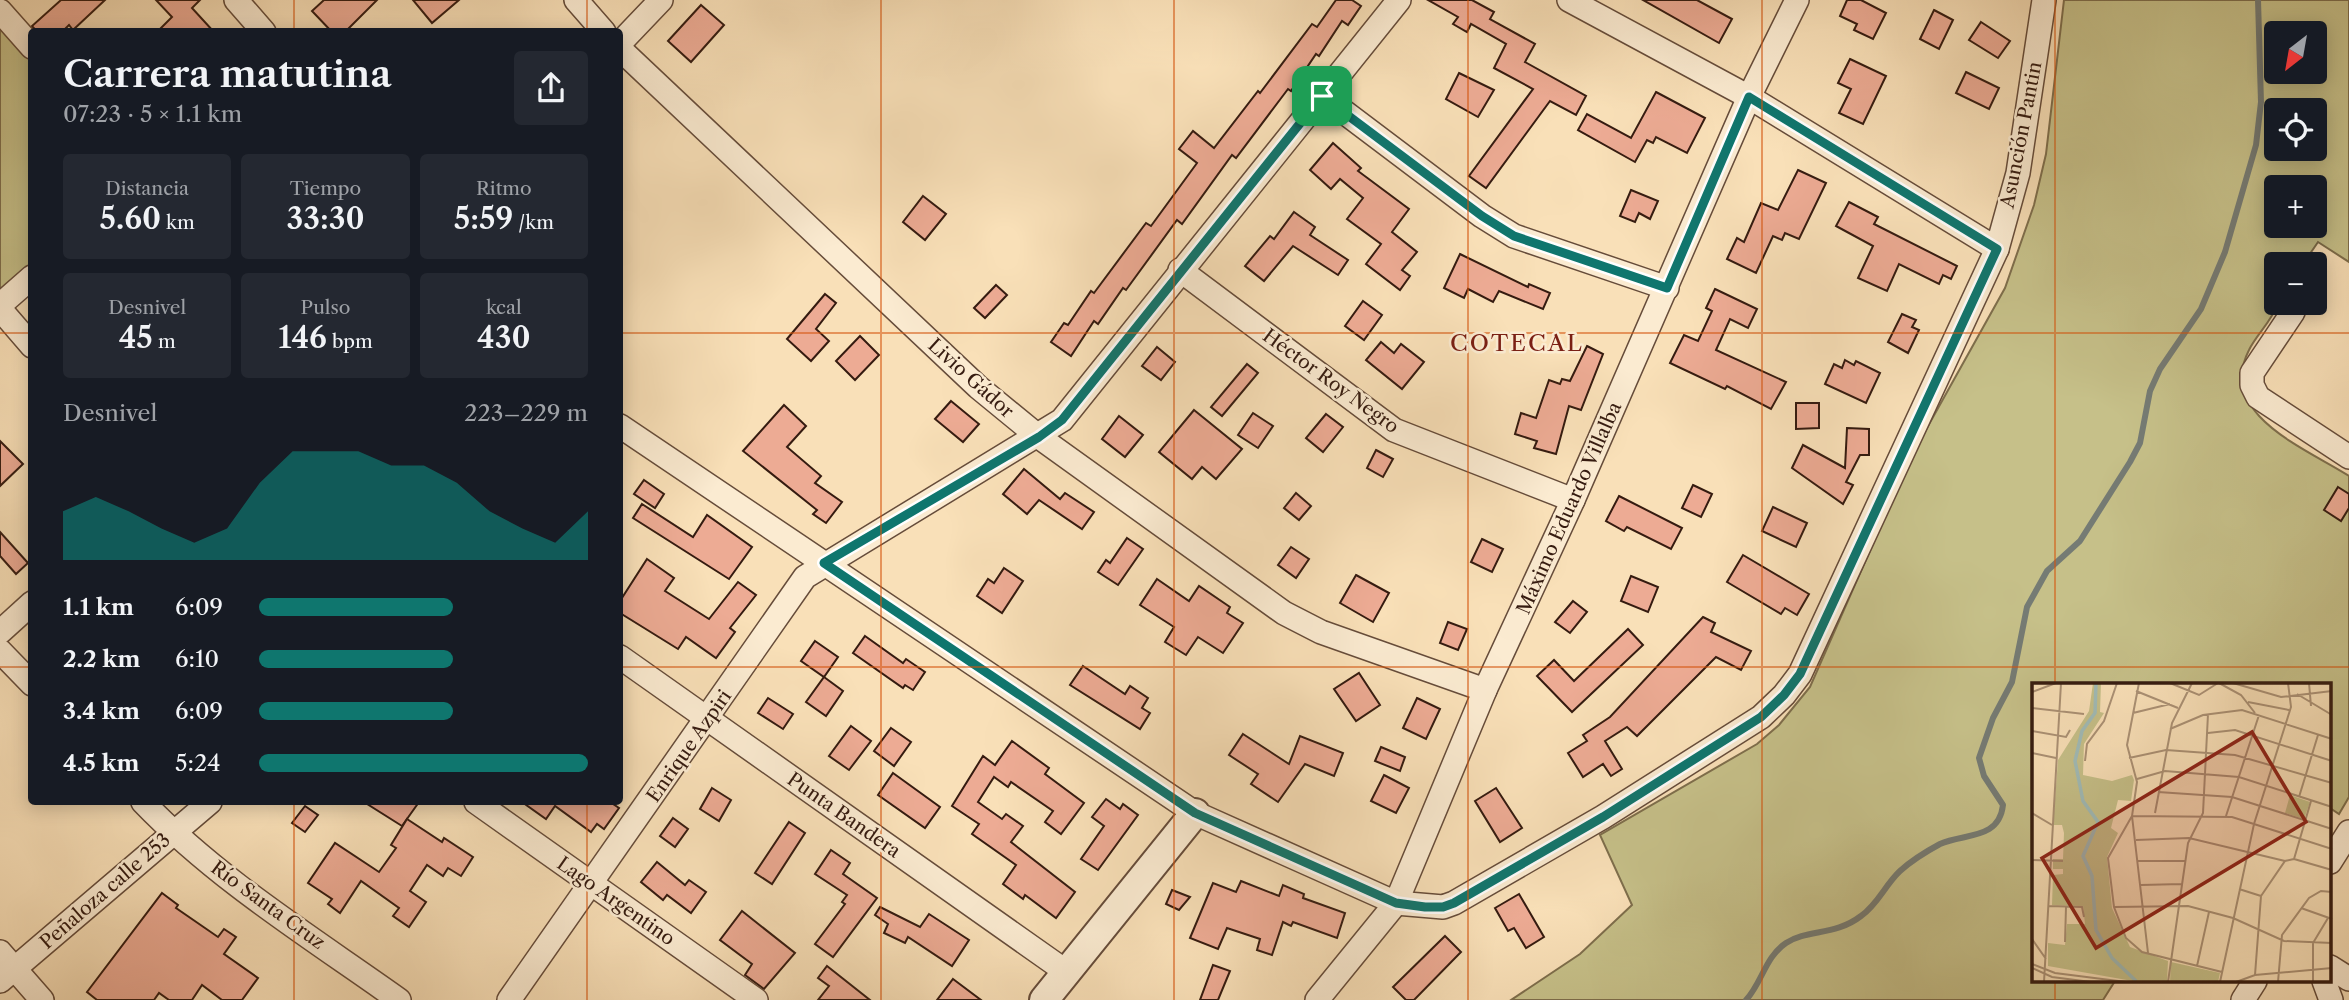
<!DOCTYPE html>
<html lang="es">
<head>
<meta charset="utf-8">
<style>
  :root { --surface:#171b24; --page:#242831; --text:#f1f3f6; --muted:#9ea1a6; --accent:#0f766e }
  body { margin:0; font-family:"Libre Caslon Text",serif; background:var(--page); color:var(--text); height:100vh; display:flex; flex-direction:column; font-size:26px; white-space:nowrap }
  * { box-sizing:border-box; margin:0 }
  p { font-size:23px; color:var(--muted) }
  .icon { flex:none; width:38px; height:38px; fill:none; stroke:currentColor; stroke-width:2; stroke-linecap:round; stroke-linejoin:round }
  .map { position:relative; flex:1; overflow:hidden }
  .side { position:absolute; left:28px; top:28px; width:595px; height:777px; display:flex; flex-direction:column; background:var(--surface); border-radius:7px; box-shadow:0 4px 18px #0003 }
  .side>* { flex:none }
  .needle { width:46px; rotate:211deg }
  .buttons { position:absolute; left:2264px; top:21px; display:grid; gap:14px }
  .buttons a { display:grid; place-items:center; width:63px; height:63px; border-radius:7px; background:var(--surface); box-shadow:0 4px 18px #0003; font-size:35px }
  .pin { position:absolute; display:grid; place-items:center; width:60px; height:60px; color:#fff; margin:-30px; border-radius:14px; box-shadow:0 4px 10px #0006 }
  .round { display:grid; place-items:center; flex:none; width:74px; height:74px; border-radius:7px; background:var(--page) }
  .headline { display:flex; align-items:center; justify-content:space-between; height:119px; padding:0 35px }
  h1 { font-size:38px; font-weight:600; line-height:52px }
  .stats { display:grid; grid-template-columns:repeat(3,1fr); gap:10px; height:119px; padding:7px 35px }
  .stats div { display:grid; align-content:center; border-radius:7px; background:var(--page); text-align:center }
  .stats b { font-size:30px; font-weight:600 }
  .stats small { font-size:19px; font-weight:400 }
  .stats p { font-size:19px }
  .chart { height:196px; padding:14px 35px }
  .chart p { display:flex; justify-content:space-between }
  .chart svg { width:100%; height:126px; margin-top:7px; fill:var(--accent); opacity:.7 }
  ul { padding:0 35px; list-style:none; font-size:23px }
  li { display:grid; grid-template-columns:112px 84px 1fr; align-items:center; height:52px }
  li i { height:18px; border-radius:9px; background:var(--accent) }
  .map>svg:first-child { display:block }
  .green { fill:#c6c089; stroke:#7e6e4c; stroke-width:2; fill-rule:evenodd }
  .lines { fill:none; stroke-linecap:round; stroke-linejoin:round }
  .stream { stroke:#757b74; stroke-width:6 }
  .building { fill:#edab94; stroke:#351b10; stroke-width:2 }
  .minor-casing { stroke:#664c3a; stroke-width:26 }
  .tertiary-casing { stroke:#664c3a; stroke-width:32 }
  .minor { stroke:#fbebd1; stroke-width:23 }
  .tertiary { stroke:#fbebd1; stroke-width:28 }
  .route-casing { stroke:#fff; stroke-width:14 }
  .route { stroke:#0f766e; stroke-width:9 }
  .grid { fill:none; stroke:#d6530c; stroke-width:2; stroke-opacity:0.55 }
  .labels { text-anchor:middle; dominant-baseline:central; stroke-width:5; stroke-linejoin:round; paint-order:stroke }
  .street-label { font-size:19px; fill:#351b10; stroke:#fbebd1 }
  .quarter-label { font-size:23px; letter-spacing:2px; fill:#7a1f14; stroke:#fbebd1 }
  .inset-river { fill:none; stroke:#a0bbb7; stroke-width:3.5 }
  .inset-road { fill:none; stroke:#ab9175; stroke-width:2 }
  .view { fill:#8f2418; fill-opacity:0.15; stroke:#8f2418; stroke-width:3.5 }
  .inset-edge { fill:none; stroke:#351b10; stroke-width:3.5 }
</style>
</head>
<body>
<div class="map">
<svg width="2349" height="1000" viewBox="0 0 2349 1000">
  <rect width="100%" height="100%" fill="#f9e0b8"/>
  <filter id="stains"><feTurbulence type="fractalNoise" baseFrequency=".00286" numOctaves="4"/><feColorMatrix values="0 0 0 0 .2 0 0 0 0 .09 0 0 0 0 .02 0 0 0 .5 -.17"/></filter>
  <radialGradient id="worn" r=".72"><stop offset=".6" stop-color="#630" stop-opacity="0"/><stop offset="1" stop-color="#630" stop-opacity=".3"/></radialGradient>
  <g class="green">
    <path d="M2064,0H2349V262L2318,242L2303,264H2277C2277,276 2279,298 2277,305C2272,321 2256,335 2249,350C2216,414 2305,448 2349,476V797L2339,814L2330,808V685H2034V981H2115L2103,1000H1511L1580,954L1632,905L1600,835L1757,744L1779,725L1810,687L1913,453L2005,288L2034,205L2046,154ZM2277,33H2315V72H2277ZM2277,110H2315V149H2277ZM2277,187H2315V226H2277Z"/>
    <path d="M3,27L31,61L32,267L0,296V30Z"/>
  </g>
  <g class="lines">
    <path class="stream" d="M1746,1000C1762,983 1765,957 1786,943C1808,929 1835,936 1861,916C1878,904 1885,885 1900,871C1911,861 1927,851 1940,844C1965,833 1999,840 2003,805L1984,776L1979,758L1993,718L2012,682L2027,607L2047,571L2080,541L2130,462L2140,443L2150,391L2160,369L2201,309L2225,252L2256,145L2261,102L2258,0"/>
  </g>
  <g class="building">
    <path d="M61,0H105L73,30L69,25L62,32H37L32,26Z"/>
    <path d="M156,0H200L192,8L214,32H157L172,17Z"/>
    <path d="M324,0H377L345,32H332L312,11Z"/>
    <path d="M413,0H459L432,23Z"/>
    <path d="M1336,0H1352L1361,6L1348,25L1342,21L1319,56L1316,54L1291,91L1288,89L1236,158L1232,155L1182,224L1177,220L1126,290L1123,288L1098,324L1094,321L1071,356L1051,342L1064,323L1068,325L1091,291L1094,293L1146,223L1151,226L1197,163L1179,149L1193,131L1214,148L1258,91L1260,93L1312,24L1317,27Z"/>
    <path d="M1428,0H1472L1494,12L1490,19L1535,44L1525,62L1586,96L1576,115L1550,101L1486,188L1469,176L1533,89L1494,68L1506,44L1471,24L1467,32L1453,24L1458,17Z"/>
    <path d="M1643,0H1697L1732,19L1719,43Z"/>
    <path d="M1847,0H1861L1886,13L1873,39L1854,30L1857,24L1840,16Z"/>
    <path d="M701,5L724,25L691,62L668,41Z"/>
    <path d="M1934,10L1953,20L1939,49L1920,39Z"/>
    <path d="M1981,22L2010,41L1998,58L1969,40Z"/>
    <path d="M1850,59L1886,76L1863,124L1839,113L1851,89L1838,83Z"/>
    <path d="M1966,72L1999,88L1989,109L1956,93Z"/>
    <path d="M1459,73L1494,90L1478,117L1446,99Z"/>
    <path d="M1656,92L1705,118L1687,153L1656,137L1653,143L1647,140L1635,162L1578,130L1587,114L1631,138Z"/>
    <path d="M1333,143L1361,168L1358,171L1409,209L1392,232L1417,252L1402,270L1410,276L1400,290L1366,264L1381,244L1347,219L1363,198L1340,179L1331,189L1310,170Z"/>
    <path d="M1798,170L1826,183L1799,239L1785,233L1782,240L1773,236L1756,273L1727,259L1737,238L1744,242L1761,203L1778,210Z"/>
    <path d="M1631,190L1658,201L1650,219L1639,213L1635,222L1620,216Z"/>
    <path d="M923,196L946,214L925,240L903,222Z"/>
    <path d="M1849,202L1878,217L1874,224L1957,266L1951,279L1943,275L1939,284L1899,264L1887,291L1858,278L1873,246L1836,226Z"/>
    <path d="M1294,212L1315,227L1310,235L1348,260L1338,275L1293,246L1264,281L1245,266L1270,236L1274,239Z"/>
    <path d="M1460,254L1528,287L1529,284L1550,293L1543,309L1499,291L1493,302L1468,289L1464,298L1444,288Z"/>
    <path d="M996,285L1007,295L985,318L974,308Z"/>
    <path d="M1715,289L1757,309L1748,328L1730,319L1716,350L1786,382L1771,409L1727,386L1725,389L1670,363L1684,335L1698,341L1712,311L1706,308Z"/>
    <path d="M825,294L836,303L816,329L829,341L811,361L787,339Z"/>
    <path d="M1363,301L1382,315L1364,340L1345,326Z"/>
    <path d="M1902,314L1916,320L1912,327L1919,330L1908,353L1888,342Z"/>
    <path d="M860,336L879,355L855,380L836,361Z"/>
    <path d="M1381,342L1394,353L1401,344L1424,362L1402,389L1366,360Z"/>
    <path d="M1587,346L1603,354L1581,410L1569,406L1556,454L1534,448L1537,441L1515,434L1521,413L1536,418L1549,380L1560,384L1562,379L1570,381Z"/>
    <path d="M1157,347L1175,362L1161,380L1142,366Z"/>
    <path d="M1845,360L1854,365L1856,361L1880,373L1866,403L1825,384L1834,364L1842,368Z"/>
    <path d="M1247,364L1258,373L1222,416L1211,407Z"/>
    <path d="M951,401L979,424L963,442L935,419Z"/>
    <path d="M1796,403H1819V428L1796,429Z"/>
    <path d="M784,405L806,426L787,447L821,476L815,483L842,502L826,523L813,514L817,510L743,451Z"/>
    <path d="M1194,410L1242,449L1216,479L1202,467L1192,479L1159,452Z"/>
    <path d="M1253,413L1273,426L1258,448L1238,435Z"/>
    <path d="M1326,414L1343,427L1323,452L1306,438Z"/>
    <path d="M1119,416L1143,435L1125,457L1102,439Z"/>
    <path d="M1847,428L1869,429V455H1860L1846,482L1853,485L1843,504L1792,468L1803,445L1845,468Z"/>
    <path d="M0,441L23,464L0,486Z"/>
    <path d="M1376,450L1393,459L1383,477L1367,468Z"/>
    <path d="M1024,469L1060,499L1065,493L1094,512L1082,529L1039,500L1027,514L1003,494Z"/>
    <path d="M644,480L664,494L655,508L634,494Z"/>
    <path d="M1693,485L1712,494L1701,517L1682,508Z"/>
    <path d="M2338,487L2349,494V508L2341,521L2324,510Z"/>
    <path d="M1296,493L1311,506L1299,520L1284,508Z"/>
    <path d="M1619,496L1682,528L1671,549L1627,527L1624,531L1606,521Z"/>
    <path d="M642,504L693,537L707,515L752,547L729,579L633,518Z"/>
    <path d="M1773,507L1807,523L1796,547L1762,531Z"/>
    <path d="M0,532L28,563L16,574L0,556Z"/>
    <path d="M1127,538L1143,549L1118,585L1098,572L1106,560L1110,563Z"/>
    <path d="M1482,539L1503,549L1492,572L1471,562Z"/>
    <path d="M1291,547L1309,559L1296,578L1278,565Z"/>
    <path d="M1743,555L1809,594L1797,615L1785,608L1781,614L1727,582Z"/>
    <path d="M647,559L674,578L665,591L709,619L738,582L756,595L730,628L735,632L716,658L686,637L678,649L620,613V601Z"/>
    <path d="M1004,568L1023,581L1002,613L977,596L988,579L994,583Z"/>
    <path d="M1356,575L1389,593L1373,622L1340,603Z"/>
    <path d="M1631,576L1658,587L1648,612L1621,601Z"/>
    <path d="M1157,579L1189,601L1199,586L1230,607L1227,613L1243,623L1223,653L1198,637L1186,655L1165,642L1174,627L1140,605Z"/>
    <path d="M1573,601L1587,612L1570,633L1555,622Z"/>
    <path d="M1703,617L1715,623L1711,632L1751,651L1741,670L1716,657L1637,736L1627,727L1605,741L1622,769L1611,776L1603,764L1583,777L1568,753L1587,741L1583,735L1610,717Z"/>
    <path d="M1448,622L1467,629L1458,650L1440,643Z"/>
    <path d="M1628,629L1643,645L1572,712L1537,676L1554,660L1574,681Z"/>
    <path d="M865,636L903,663L906,659L925,672L913,690L905,685L903,688L853,653Z"/>
    <path d="M815,641L838,657L824,677L801,661Z"/>
    <path d="M1083,666L1125,694L1130,686L1148,698L1142,708L1150,713L1140,729L1070,685Z"/>
    <path d="M1359,673L1380,705L1356,721L1334,689Z"/>
    <path d="M824,677L843,691L826,716L806,702Z"/>
    <path d="M768,698L793,714L783,729L758,713Z"/>
    <path d="M1417,698L1440,709L1426,739L1403,728Z"/>
    <path d="M851,726L871,741L849,770L829,756Z"/>
    <path d="M891,728L911,742L894,766L874,751Z"/>
    <path d="M1243,734L1289,764L1300,736L1343,753L1334,776L1305,764L1278,802L1251,784L1258,774L1229,755Z"/>
    <path d="M1012,741L1049,768L1045,774L1084,803L1061,834L1045,822L1053,811L1011,782L1008,787L994,777L978,802L1002,819L1006,814L1023,826L1011,842L1075,892L1056,918L1025,895L1023,899L1003,884L1016,865L972,834L979,824L952,806L983,756L995,765Z"/>
    <path d="M1381,747L1405,757L1400,771L1375,761Z"/>
    <path d="M893,773L940,807L925,828L878,795Z"/>
    <path d="M1384,775L1409,788L1396,813L1371,801Z"/>
    <path d="M712,788L731,800L719,821L700,809Z"/>
    <path d="M1496,788L1522,828L1500,842L1475,801Z"/>
    <path d="M1106,799L1120,809L1123,804L1138,815L1098,870L1081,859L1104,826L1092,817Z"/>
    <path d="M364,802H419L402,826Z"/>
    <path d="M522,802H610L619,808L604,829L597,824L591,832L555,806L546,819Z"/>
    <path d="M305,806L318,815L305,832L292,823Z"/>
    <path d="M673,818L688,829L675,847L660,836Z"/>
    <path d="M407,819L442,842L444,838L473,857L461,876L448,868L443,876L427,865L410,891L426,902L409,927L393,916L399,908L361,881L340,913L328,904L332,899L308,883L335,843L379,872L396,848L391,845Z"/>
    <path d="M789,822L805,833L772,884L755,873Z"/>
    <path d="M831,850L850,863L843,874L877,898L833,957L815,944L845,904L842,902L847,895L815,874Z"/>
    <path d="M657,862L685,885L689,880L706,892L691,913L667,895L663,900L641,882Z"/>
    <path d="M1241,881L1279,896L1283,885L1304,894L1303,898L1345,913L1337,938L1293,922L1291,926L1283,922L1272,955L1257,950L1260,939L1227,928L1218,949L1190,938L1213,883L1236,892Z"/>
    <path d="M1172,890L1190,897L1179,910L1166,904Z"/>
    <path d="M162,893L178,905L176,908L218,937L224,929L236,937L224,954L258,978L242,1000H222L202,985L192,1000H169L159,993L154,1000H97L87,992Z"/>
    <path d="M1519,894L1544,937L1526,948L1514,928L1508,931L1495,908Z"/>
    <path d="M880,907L920,927L929,914L969,940L952,966L908,937L905,943L884,933L888,924L875,915Z"/>
    <path d="M742,911L795,953L764,989L745,975L752,964L720,940Z"/>
    <path d="M1445,936L1461,952L1414,1000H1406L1393,987Z"/>
    <path d="M1213,965L1230,971L1218,1000H1200Z"/>
    <path d="M827,966L870,1000H818L829,986L818,978Z"/>
    <path d="M953,979L981,1000H937Z"/>
  </g>
  <g class="lines">
    <defs>
      <g id="minor">
        <path d="M236,0L264,32"/>
        <path d="M576,0L604,32"/>
        <path d="M1569,0L1749,97L1997,249"/>
        <path d="M0,11L32,47"/>
        <path d="M620,43L661,0"/>
        <path d="M620,49L978,387L1039,437L1284,613L1321,632L1485,690"/>
        <path d="M1323,96L1482,216L1514,236L1667,288"/>
        <path d="M1180,270L1394,430L1573,500"/>
        <path d="M0,305L32,277"/>
        <path d="M0,309L32,346"/>
        <path d="M2293,312L2252,373V385L2258,397L2349,457"/>
        <path d="M620,426L1195,813L1396,903L1443,907L1454,903L1603,817L1761,717L1784,695L1800,674L1997,249L2018,173L2044,0"/>
        <path d="M0,632L32,603"/>
        <path d="M0,651L32,684"/>
        <path d="M620,657L1068,973"/>
        <path d="M143,802C218,880 312,938 399,1000"/>
        <path d="M476,802L756,1000"/>
        <path d="M2330,862L2349,832"/>
        <path d="M0,952L42,1000"/>
        <path d="M2330,967L2349,979"/>
        <path d="M0,981L210,802"/>
        <path d="M2324,981L2331,1000"/>
        <path d="M509,1000L805,577L1062,420L1399,0"/>
        <path d="M1317,1000L1396,903L1485,690L1573,500L1749,97L1797,0"/>
        <path d="M2243,1000L2255,981"/>
      </g>
      <path id="tertiary" d="M1044,1000L1195,813"/>
    </defs>
    <use href="#minor" class="minor-casing"/>
    <use href="#tertiary" class="tertiary-casing"/>
    <use href="#minor" class="minor"/>
    <use href="#tertiary" class="tertiary"/>
  </g>
  <g class="lines">
    <defs>
      <path id="route" d="M1322,96L1482,216L1514,236L1667,288L1749,97L1997,249L1800,674L1784,695L1761,717L1603,817L1454,903L1443,907H1425L1396,903L1195,813L824,563L1039,437L1062,420Z"/>
    </defs>
    <use href="#route" class="route-casing"/>
    <use href="#route" class="route"/>
  </g>
  <path class="grid" d="M294,0V32M587,0V32M881,0V1000M1174,0V1000M1468,0V1000M1762,0V1000M2055,0V685M0,333H32M620,333H2349M0,667H32M620,667H2349M294,802V1000M587,802V1000M2055,981V1000"/>
  <g class="labels">
    <g class="street-label">
      <text transform="translate(2021 135) rotate(-79)">Asunción Pantin</text>
      <text transform="translate(971 378) rotate(42)">Livio Gádor</text>
      <text transform="translate(1331 381) rotate(36)">Héctor Roy Negro</text>
      <text transform="translate(1569 508) rotate(-66)">Máximo Eduardo Villalba</text>
      <text transform="translate(689 746) rotate(-55)">Enrique Azpiri</text>
      <text transform="translate(844 815) rotate(35)">Punta Bandera</text>
      <text transform="translate(105 891) rotate(-41)">Peñaloza calle 253</text>
      <text transform="translate(616 901) rotate(35)">Lago Argentino</text>
      <text transform="translate(268 905) rotate(36)">Río Santa Cruz</text>
    </g>
    <g class="quarter-label">
      <text x="1517" y="343">COTECAL</text>
    </g>
  </g>
  <g transform="translate(2032 683)">
    <rect width="299" height="299" fill="#f9e0b8"/>
    <path d="M61,0H69L68,29L72,30L52,61L51,92L80,98L100,92L102,97L99,118L86,117L79,145L86,150L75,174L80,225L98,264L136,278L135,299H106L16,283V260L33,262L35,241H53L51,223L20,222L21,192L31,191V186H21V176H31L32,150L30,142H21L26,77L57,28ZM258,112L278,119L272,136L253,130ZM139,279L188,290L186,299H138Z" fill="#c6c089"/>
    <path class="inset-river" d="M64,0L63,30L50,48L43,78L51,118L66,139L51,173L60,193L64,247L80,275L104,298"/>
    <path class="inset-road" d="M107,0L95,62L105,99L100,133L116,270M138,0L167,12L186,0M187,0L209,12L223,30M201,0L249,14L300,8M277,0L279,23M104,8L146,25M0,9L24,0M265,11L300,32M216,19L257,27M0,25L52,31M101,30L138,21M138,46L171,32L210,27L300,56M0,48L34,54L38,47M176,50L203,47L300,78M0,70L24,75M97,75L134,67L203,72L300,100M53,78L55,61L72,38L85,0M105,96L133,88L207,94L300,124M126,109L200,114L300,146M267,114L286,52M0,130L20,142M123,130L140,40L160,0M100,133L76,175L82,224L94,255L110,269L190,289M100,133L200,134L300,166M194,133L227,32M104,157L157,155L253,178M262,176L279,118M262,176L300,187M0,177L31,178M106,178H154M109,202L150,201M207,206L229,213M17,223L50,224L52,234M82,224L156,223L201,235L252,258L300,260M269,225L300,236M0,256L14,276M33,259L34,224M0,281L23,290L94,299M165,283L177,229M0,285L20,294L59,299M223,292L229,213L253,178L262,176M12,299L29,0M136,299L156,160L171,130L176,31M188,299L222,141L259,24L256,0M204,299L223,292L300,285M246,299L250,252L277,215L289,208L300,209M281,299V260L296,235"/>
    <path class="view" d="M220,49L274,139L64,265L10,175Z"/>
    <rect width="299" height="299" class="inset-edge"/>
  </g>
  <rect width="100%" height="100%" filter="url(#stains)"/>
  <rect width="100%" height="100%" fill="url(#worn)"/>
</svg>
<div class="buttons">
<a><svg class="needle" viewBox="-14 -14 28 28"><path d="M0-13l5 13h-10z" fill="#e53935"/><path d="M0 13l5-13h-10z" fill="#9ea1a6"/></svg></a>
<a><svg class="icon" aria-label="locate" viewBox="0 0 24 24"><circle cx="12" cy="12" r="6"/><path d="M12 2v4M12 18v4M2 12h4M18 12h4"/></svg></a>
<a>+</a>
<a>−</a>
</div>
<div class="pin" style="left:1322px;top:96px;background:#1e9e55"><svg class="icon" aria-label="arrive" viewBox="0 0 24 24"><path d="M6 21V4h12l-3 4 3 4H6"/></svg></div>
<section class="side">
<div class="headline"><div><h1>Carrera matutina</h1><p>07:23 · 5 × 1.1 km</p></div><a class="round"><svg class="icon" aria-label="share" viewBox="0 0 24 24"><path d="M12 15V3M7 8l5-5 5 5M5 13v7h14v-7"/></svg></a></div>
<div class="stats">
<div><p>Distancia</p><b>5.60<small> km</small></b></div>
<div><p>Tiempo</p><b>33:30</b></div>
<div><p>Ritmo</p><b>5:59<small> /km</small></b></div>
</div>
<div class="stats">
<div><p>Desnivel</p><b>45<small> m</small></b></div>
<div><p>Pulso</p><b>146<small> bpm</small></b></div>
<div><p>kcal</p><b>430</b></div>
</div>
<div class="chart"><p><span>Desnivel</span>223–229 m</p>
<svg viewBox="0 0 160 44" preserveAspectRatio="none"><path d="M0 44V27L10 22L20 27L30 33L40 38L50 33L60 17L70 6L80 6L90 6L100 11L110 11L120 17L130 27L140 33L150 38L160 27V44z"/></svg>
</div>
<ul>
<li><b>1.1 km</b>6:09<i style="width:59%"></i></li>
<li><b>2.2 km</b>6:10<i style="width:59%"></i></li>
<li><b>3.4 km</b>6:09<i style="width:59%"></i></li>
<li><b>4.5 km</b>5:24<i style="width:100%"></i></li>
</ul>
</section>
</div>
</body>
</html>
